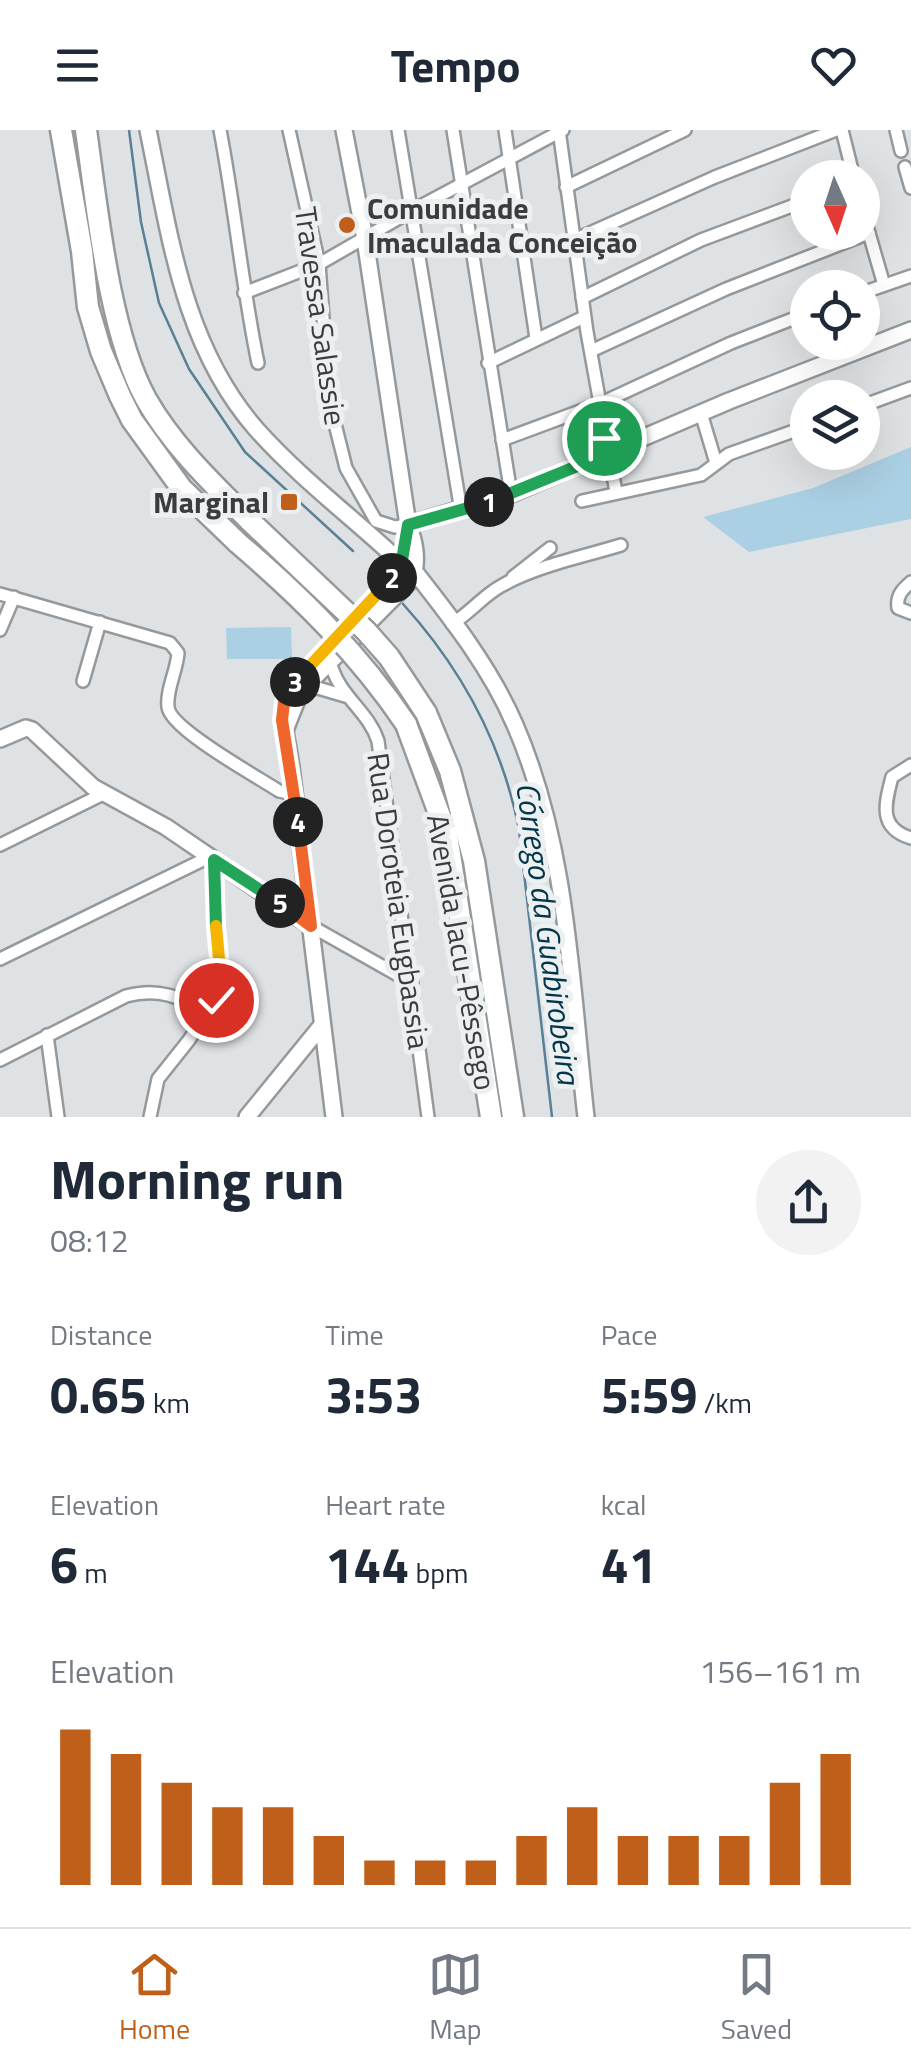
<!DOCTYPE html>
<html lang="en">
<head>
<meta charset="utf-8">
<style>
  :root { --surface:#fff; --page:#f2f2f3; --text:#1f2937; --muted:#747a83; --line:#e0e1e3; --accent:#bf5f19 }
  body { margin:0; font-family:"Titillium Web",sans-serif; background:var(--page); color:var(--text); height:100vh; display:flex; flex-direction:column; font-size:38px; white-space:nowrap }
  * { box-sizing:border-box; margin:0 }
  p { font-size:32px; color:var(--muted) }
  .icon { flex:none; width:55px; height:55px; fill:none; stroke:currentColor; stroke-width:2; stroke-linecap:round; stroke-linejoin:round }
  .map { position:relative; height:987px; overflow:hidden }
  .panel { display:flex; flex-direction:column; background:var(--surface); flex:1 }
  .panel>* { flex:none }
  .needle { width:65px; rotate:177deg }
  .controls { position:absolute; left:790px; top:30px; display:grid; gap:20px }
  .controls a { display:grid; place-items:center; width:90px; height:90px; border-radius:50%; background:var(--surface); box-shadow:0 10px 40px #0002; font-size:50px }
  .pin { position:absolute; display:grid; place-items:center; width:85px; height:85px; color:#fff; margin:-42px; border:5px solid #fff; border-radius:50%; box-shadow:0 2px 10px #0007 }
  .km { position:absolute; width:50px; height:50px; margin:-25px; border-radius:50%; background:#222; color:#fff; font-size:28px; line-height:50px; text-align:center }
  .round { display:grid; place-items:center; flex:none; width:105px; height:105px; border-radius:52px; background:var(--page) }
  .head { display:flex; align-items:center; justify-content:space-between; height:170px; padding:0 50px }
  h1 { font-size:55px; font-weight:700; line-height:75px }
  .figures { display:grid; grid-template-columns:repeat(3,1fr); gap:15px; height:170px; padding:10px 50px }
  .figures div { display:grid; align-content:center }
  .figures b { font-size:50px; font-weight:700 }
  .figures small { font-size:28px; font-weight:400 }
  .figures p { font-size:28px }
  .chart { height:280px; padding:20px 50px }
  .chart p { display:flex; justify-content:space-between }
  .chart svg { width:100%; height:180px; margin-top:10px; stroke:var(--accent); stroke-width:6 }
  header { display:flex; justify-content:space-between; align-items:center; height:130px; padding:0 50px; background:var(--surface); font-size:45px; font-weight:700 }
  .menu { display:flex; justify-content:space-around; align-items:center; height:140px; border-top:2px solid var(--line); background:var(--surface); font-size:28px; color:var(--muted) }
  .menu a { display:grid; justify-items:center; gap:5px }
  .menu .on { color:var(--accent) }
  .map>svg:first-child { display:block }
  .green { fill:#abd0e3 }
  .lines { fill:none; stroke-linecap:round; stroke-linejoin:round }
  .stream { stroke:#598094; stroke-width:2.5 }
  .street-casing { stroke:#96999b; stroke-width:16 }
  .secondary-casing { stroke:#96999b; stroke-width:20 }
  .highway-casing { stroke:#96999b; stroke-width:25 }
  .street { stroke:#fff; stroke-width:11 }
  .secondary { stroke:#fff; stroke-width:15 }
  .highway { stroke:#fff; stroke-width:20 }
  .highway-bridge-casing { stroke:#96999b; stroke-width:25; stroke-linecap:butt }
  .highway-bridge { stroke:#fff; stroke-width:20 }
  .split-1-casing { stroke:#fff; stroke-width:20 }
  .split-2-casing { stroke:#fff; stroke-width:20 }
  .split-3-casing { stroke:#fff; stroke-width:20 }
  .split-4-casing { stroke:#fff; stroke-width:20 }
  .split-5-casing { stroke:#fff; stroke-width:20 }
  .split-6-casing { stroke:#fff; stroke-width:20 }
  .split-7-casing { stroke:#fff; stroke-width:20 }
  .split-1 { stroke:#22a559; stroke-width:12 }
  .split-2 { stroke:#22a559; stroke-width:12 }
  .split-3 { stroke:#f5b400; stroke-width:12 }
  .split-4 { stroke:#f0652b; stroke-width:12 }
  .split-5 { stroke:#f0652b; stroke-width:12 }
  .split-6 { stroke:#22a559; stroke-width:12 }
  .split-7 { stroke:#f5b400; stroke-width:12 }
  .poi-dot { fill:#bf5f19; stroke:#ecf0f1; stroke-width:4 }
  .labels { text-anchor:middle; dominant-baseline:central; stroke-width:10; stroke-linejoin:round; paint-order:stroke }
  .poi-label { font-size:30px; font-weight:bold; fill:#3b3c3d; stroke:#ecf0f1; text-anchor:start }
  .street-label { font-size:30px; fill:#3b3c3d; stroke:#ecf0f1 }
  .water-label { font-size:32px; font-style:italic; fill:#03364a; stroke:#ecf0f1 }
</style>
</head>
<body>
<header><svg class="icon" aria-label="menu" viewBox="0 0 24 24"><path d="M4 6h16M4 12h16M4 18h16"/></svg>Tempo<svg class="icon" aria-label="heart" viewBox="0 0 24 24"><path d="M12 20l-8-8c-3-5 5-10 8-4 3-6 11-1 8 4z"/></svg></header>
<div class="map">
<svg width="911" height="987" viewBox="0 0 911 987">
  <rect width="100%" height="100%" fill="#dfe2e4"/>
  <g class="green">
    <path d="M911,317V389L749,422L703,387L813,358Z"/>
    <path d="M291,497L292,529H227L226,498Z"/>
  </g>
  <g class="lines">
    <g class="stream">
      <path d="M129,0L141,92L159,173L189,239L245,322L353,421"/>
      <path d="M403,474C462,539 502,614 519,699L552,987"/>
    </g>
    <defs>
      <g id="street">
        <path d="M220,0C235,78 242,156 258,233"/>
        <path d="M289,0L319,134L329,270L346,338L376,391L395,397L408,395"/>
        <path d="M398,0L461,381"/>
        <path d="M453,0L511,364"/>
        <path d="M505,0L536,208"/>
        <path d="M559,0L587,202L616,362"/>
        <path d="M842,0L854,48"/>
        <path d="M896,0L901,21"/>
        <path d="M905,37L911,58"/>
        <path d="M566,57L685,0"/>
        <path d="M862,79L884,155"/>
        <path d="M574,110L715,47L836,0"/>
        <path d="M244,163L319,134L413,80L563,0"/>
        <path d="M862,163L911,146"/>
        <path d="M582,168L701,110L808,70"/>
        <path d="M591,221L726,159L869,103"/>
        <path d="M488,233L584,187"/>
        <path d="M862,276L911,258"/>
        <path d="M701,283L716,333"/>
        <path d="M502,310L599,274L731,213L808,183"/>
        <path d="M582,371L701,345L729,324L808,296"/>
        <path d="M513,447L550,418"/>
        <path d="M911,452C903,459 896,465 898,478L911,483"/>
        <path d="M0,464L170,513L178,523C177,540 166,560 168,577C170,599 258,647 279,661L294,664"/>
        <path d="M452,494C472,481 483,466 501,456C536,436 582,427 621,415"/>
        <path d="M0,500L14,467"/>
        <path d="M330,531C338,566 368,580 378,611L428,987"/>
        <path d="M83,551L100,492"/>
        <path d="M303,561L318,558L345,566"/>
        <path d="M911,635L892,647C885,674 878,698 911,708"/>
        <path d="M0,715L105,663"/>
        <path d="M311,796L412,853"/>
        <path d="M0,829L209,727"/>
        <path d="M47,905L58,987"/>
        <path d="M0,930L126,866C159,857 179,867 208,883"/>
        <path d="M150,987L158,949L189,910L220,862L214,730"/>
      </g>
      <g id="secondary">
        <path d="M148,0C170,106 183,216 257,300C301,349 352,387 399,431"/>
        <path d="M408,395L511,364L729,271L911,200"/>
        <path d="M415,442C452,489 491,539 515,595C568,717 571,856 586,987"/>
        <path d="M369,476L393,449"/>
        <path d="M322,525C273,574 281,572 291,637L334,987"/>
        <path d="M285,600L297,570L307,555L411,450C419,434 415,411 408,395L365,109L344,0"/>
        <path d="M0,609L26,598L32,600L93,657L166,697L311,796"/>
        <path d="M247,987L322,895"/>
      </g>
      <g id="highway">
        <path d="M61,0L82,121L88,177L101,221L120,266L132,290L182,359L238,413"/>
        <path d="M86,0C97,77 109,202 146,269C172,315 212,353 250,391"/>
        <path d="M426,583L450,641L474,731L513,987"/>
        <path d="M406,594L447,705L491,987"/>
      </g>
    </defs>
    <use href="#street" class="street-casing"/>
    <use href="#secondary" class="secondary-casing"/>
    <use href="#highway" class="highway-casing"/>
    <use href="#street" class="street"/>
    <use href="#secondary" class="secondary"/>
    <use href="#highway" class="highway"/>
    <defs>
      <g id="highway-bridge">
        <path d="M250,391L366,501L389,527L426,583"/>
        <path d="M238,413C302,468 359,524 406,594"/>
      </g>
    </defs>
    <use href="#highway-bridge" class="highway-bridge-casing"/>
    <use href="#highway-bridge" class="highway-bridge"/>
  </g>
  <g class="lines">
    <defs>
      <path id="split-1" d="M489,372L607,324L604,308"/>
      <path id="split-2" d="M392,448V437L402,430L408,395L489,372"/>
      <path id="split-3" d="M295,552L392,448"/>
      <path id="split-4" d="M295,552L284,572L282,590L298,692"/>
      <path id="split-5" d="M280,773L311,796L298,692"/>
      <path id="split-6" d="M216,796L214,730L280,773"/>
      <path id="split-7" d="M216,870L221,850L216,796"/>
    </defs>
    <use href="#split-1" class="split-1-casing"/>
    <use href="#split-2" class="split-2-casing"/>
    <use href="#split-3" class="split-3-casing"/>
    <use href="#split-4" class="split-4-casing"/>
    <use href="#split-5" class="split-5-casing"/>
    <use href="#split-6" class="split-6-casing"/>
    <use href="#split-7" class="split-7-casing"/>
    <use href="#split-1" class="split-1"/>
    <use href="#split-2" class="split-2"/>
    <use href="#split-3" class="split-3"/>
    <use href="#split-4" class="split-4"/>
    <use href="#split-5" class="split-5"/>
    <use href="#split-6" class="split-6"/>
    <use href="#split-7" class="split-7"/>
  </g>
  <g class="poi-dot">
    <circle cx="347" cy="95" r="10"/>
    <rect x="279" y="362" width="20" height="20" rx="5"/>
  </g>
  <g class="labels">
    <g class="poi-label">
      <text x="367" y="78">Comunidade<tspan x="367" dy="34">Imaculada Conceição</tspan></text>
      <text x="269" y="372" text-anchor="end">Marginal</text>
    </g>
    <g class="street-label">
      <text transform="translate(321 186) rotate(82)">Travessa Salassie</text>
      <text transform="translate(399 771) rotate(82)">Rua Doroteia Eugbassia</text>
      <text transform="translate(462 822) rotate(80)">Avenida Jacu-Pêssego</text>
    </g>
    <g class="water-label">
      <text transform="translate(549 803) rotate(82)">Córrego da Guabirobeira</text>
    </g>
  </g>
</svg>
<div class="controls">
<a><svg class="needle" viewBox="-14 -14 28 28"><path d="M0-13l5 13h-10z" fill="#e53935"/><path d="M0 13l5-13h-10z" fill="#747a83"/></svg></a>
<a><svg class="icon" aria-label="locate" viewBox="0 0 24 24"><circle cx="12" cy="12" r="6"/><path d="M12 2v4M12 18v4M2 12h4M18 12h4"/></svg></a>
<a><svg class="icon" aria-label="layers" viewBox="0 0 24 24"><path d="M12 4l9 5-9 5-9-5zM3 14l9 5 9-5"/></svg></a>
</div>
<div class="pin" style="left:604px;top:308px;background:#1e9e55"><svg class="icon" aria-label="arrive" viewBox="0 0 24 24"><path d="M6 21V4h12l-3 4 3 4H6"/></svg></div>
<div class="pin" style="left:216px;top:870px;background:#d93025"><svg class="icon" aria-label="check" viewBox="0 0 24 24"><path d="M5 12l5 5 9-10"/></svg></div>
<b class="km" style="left:489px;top:372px">1</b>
<b class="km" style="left:392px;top:448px">2</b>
<b class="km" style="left:295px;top:552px">3</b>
<b class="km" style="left:298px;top:692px">4</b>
<b class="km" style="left:280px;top:773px">5</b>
</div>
<section class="panel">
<div class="head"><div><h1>Morning run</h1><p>08:12</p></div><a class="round"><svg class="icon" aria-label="share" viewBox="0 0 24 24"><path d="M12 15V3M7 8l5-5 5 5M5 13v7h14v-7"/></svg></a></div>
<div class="figures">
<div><p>Distance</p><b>0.65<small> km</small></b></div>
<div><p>Time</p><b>3:53</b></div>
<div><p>Pace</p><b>5:59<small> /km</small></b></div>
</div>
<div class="figures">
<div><p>Elevation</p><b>6<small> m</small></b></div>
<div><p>Heart rate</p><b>144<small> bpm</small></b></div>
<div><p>kcal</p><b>41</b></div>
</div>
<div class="chart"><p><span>Elevation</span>156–161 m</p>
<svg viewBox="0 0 160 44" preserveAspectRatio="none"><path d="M5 44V6M15 44V12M25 44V19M35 44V25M45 44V25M55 44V32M65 44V38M75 44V38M85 44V38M95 44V32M105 44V25M115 44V32M125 44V32M135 44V32M145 44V19M155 44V12"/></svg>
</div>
</section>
<nav class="menu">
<a class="on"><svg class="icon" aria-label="home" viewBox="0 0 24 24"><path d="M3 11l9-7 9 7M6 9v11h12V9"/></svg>Home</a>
<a><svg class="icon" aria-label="map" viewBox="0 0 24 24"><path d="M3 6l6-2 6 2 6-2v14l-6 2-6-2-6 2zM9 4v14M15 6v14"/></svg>Map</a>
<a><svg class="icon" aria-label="saved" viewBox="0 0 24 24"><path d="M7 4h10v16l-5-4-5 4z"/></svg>Saved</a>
</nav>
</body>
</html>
